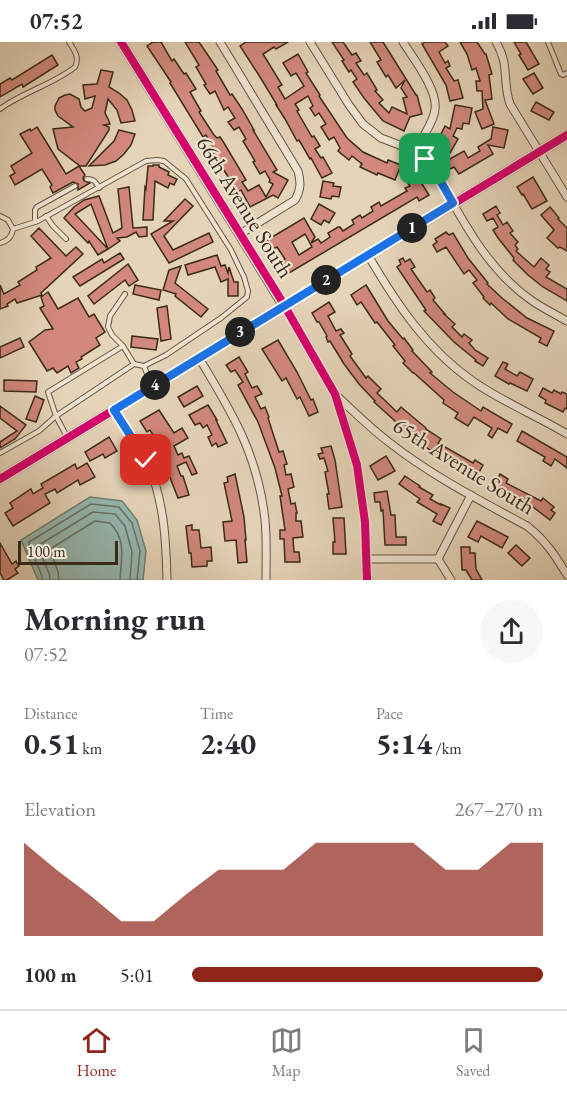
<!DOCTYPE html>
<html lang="en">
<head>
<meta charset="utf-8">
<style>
  :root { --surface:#fff; --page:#f7f7f7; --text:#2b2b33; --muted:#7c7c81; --line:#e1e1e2; --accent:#8f2418 }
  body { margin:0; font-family:"EB Garamond",serif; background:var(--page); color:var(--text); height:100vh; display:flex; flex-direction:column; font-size:22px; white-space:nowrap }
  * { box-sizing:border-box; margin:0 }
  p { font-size:20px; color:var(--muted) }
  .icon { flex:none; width:33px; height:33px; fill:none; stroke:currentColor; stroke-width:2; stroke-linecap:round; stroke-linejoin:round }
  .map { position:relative; height:538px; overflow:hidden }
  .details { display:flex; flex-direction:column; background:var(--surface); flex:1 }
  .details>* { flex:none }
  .scale { position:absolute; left:18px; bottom:15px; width:100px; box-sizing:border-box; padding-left:6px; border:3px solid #3a2b18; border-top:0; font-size:16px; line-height:21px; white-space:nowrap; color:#3a2b18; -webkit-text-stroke:4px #efe3d2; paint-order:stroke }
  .pin { position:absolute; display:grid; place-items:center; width:51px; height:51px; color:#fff; margin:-26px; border-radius:12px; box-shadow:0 3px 9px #0006 }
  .km { position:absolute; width:30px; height:30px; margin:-15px; border-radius:50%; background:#222; color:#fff; font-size:16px; line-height:30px; text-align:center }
  .round { display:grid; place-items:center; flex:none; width:63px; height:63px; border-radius:32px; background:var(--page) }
  .headline { display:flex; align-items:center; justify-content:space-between; height:102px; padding:0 24px }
  h1 { font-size:33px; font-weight:700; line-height:45px }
  .metrics { display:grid; grid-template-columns:repeat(3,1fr); gap:9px; height:102px; padding:6px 24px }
  .metrics div { display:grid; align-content:center }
  .metrics b { font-size:30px; font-weight:700 }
  .metrics small { font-size:16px; font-weight:400 }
  .metrics p { font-size:16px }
  .chart { height:168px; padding:12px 24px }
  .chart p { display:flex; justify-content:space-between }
  .chart svg { width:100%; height:108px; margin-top:6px; fill:var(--accent); opacity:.7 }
  ul { padding:0 24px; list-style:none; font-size:20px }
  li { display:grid; grid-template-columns:96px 72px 1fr; align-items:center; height:45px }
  li i { height:15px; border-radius:8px; background:var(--accent) }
  .status { display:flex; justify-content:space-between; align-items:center; height:42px; padding:0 30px; background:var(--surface); direction:ltr }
  .status svg { height:16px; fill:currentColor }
  .dock { display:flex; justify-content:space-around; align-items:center; height:84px; border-top:2px solid var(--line); background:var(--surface); font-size:16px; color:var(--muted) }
  .dock a { display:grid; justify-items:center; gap:3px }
  .dock .current { color:var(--accent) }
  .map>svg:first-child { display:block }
  .water { fill:#96b8b2; stroke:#718074; stroke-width:1.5 }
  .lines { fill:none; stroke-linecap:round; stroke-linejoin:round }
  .shore { stroke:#687265; stroke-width:1.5 }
  .building { fill:#d2887c; stroke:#3a2b18; stroke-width:1.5; fill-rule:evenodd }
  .service-casing { stroke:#655540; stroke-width:6 }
  .minor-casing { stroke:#655540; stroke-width:9 }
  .tertiary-casing { stroke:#655540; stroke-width:11 }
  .service { stroke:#efe3d2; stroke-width:4 }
  .minor { stroke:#efe3d2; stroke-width:7 }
  .tertiary { stroke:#efe3d2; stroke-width:9 }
  .cycleway-casing { stroke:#efe3d2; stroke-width:11 }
  .cycleway { stroke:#d6006c; stroke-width:8 }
  .route-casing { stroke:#fff; stroke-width:12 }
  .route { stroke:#1a73e8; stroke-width:8 }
  .labels { text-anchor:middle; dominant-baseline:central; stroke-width:4.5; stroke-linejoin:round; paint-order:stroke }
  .street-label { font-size:22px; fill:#3a2b18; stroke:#efe3d2 }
</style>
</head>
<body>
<div class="status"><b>07:52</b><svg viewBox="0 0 49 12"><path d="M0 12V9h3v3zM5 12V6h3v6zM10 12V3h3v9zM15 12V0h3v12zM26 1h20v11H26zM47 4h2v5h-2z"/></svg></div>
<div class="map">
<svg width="567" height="538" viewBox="0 0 567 538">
  <rect width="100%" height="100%" fill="#e6d4b9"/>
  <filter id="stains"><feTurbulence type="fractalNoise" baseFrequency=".00333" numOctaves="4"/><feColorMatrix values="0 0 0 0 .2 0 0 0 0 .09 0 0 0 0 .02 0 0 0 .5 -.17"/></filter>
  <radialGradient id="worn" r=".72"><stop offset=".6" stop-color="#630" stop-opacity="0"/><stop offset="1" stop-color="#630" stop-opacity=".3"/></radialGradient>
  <path class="water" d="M90,455L122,459L137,478L146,509L143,538H38L21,498Z"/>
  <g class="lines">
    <g class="shore">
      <path d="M42,538V534L29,503V500L91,462L119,465L132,481L140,509L137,538"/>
      <path d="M50,538L49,531L38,506L39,503L93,470L115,472L125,484L132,510L130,538"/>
      <path d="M59,538L58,530L50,507L95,479L110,481C127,498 121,517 120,538"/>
    </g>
  </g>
  <g class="building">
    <path d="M153,0H161L172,19L174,17L184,32L186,31L196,47L190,50L201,69L199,70L214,93L217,96L220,95L224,101L246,138L242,140L248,149L259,143L266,155L273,142L269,140L270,138L265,129L260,132L253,120L255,119L243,99L246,97L239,85L234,88L228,80L235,76L228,65L224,68L215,49L210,52L204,43L206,42L196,25L199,23L185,0H199L218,28L216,29L230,53L232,52L242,67L254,88H253L277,128L273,130L288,138L278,156L273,153L250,165L241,148L238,150L210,107L213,105L206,93L203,95L170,41L171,40L147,4Z"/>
    <path d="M246,0H288L276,7L274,5L263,12L282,43L278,45L285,57L304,44L296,31L291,34L283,21L298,12L308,30L306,31L320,53L319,54L347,96L363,110L387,121L388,118L401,123L395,138L378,131L377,133L360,125L362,122L352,114L349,118L338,109L340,106L334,95L329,98L321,85L326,82L319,71L315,74L310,66L313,64L308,54L295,62L299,68L297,69L312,95L314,94L320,104L315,107L321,116L323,115L332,131L322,136L311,116L310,117L299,98L297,99L285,77L276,63H277L260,35L240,4Z"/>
    <path d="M332,0H343L352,13L356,11L361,19L356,21L364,33L367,31L377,48L375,49L383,58L379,61L389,71L392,65L407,72L403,56L407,55L401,46L405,38L396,46L388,33L386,35L377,20L381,18L370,0H383L416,53H417L422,72L410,75L404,89L383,79L364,56L353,40L357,37L351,28L349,30L342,19L344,18Z"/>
    <path d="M425,0H445L448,4L439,10L445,21L448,19L450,24L446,26L454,39L458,38L463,56L450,59L446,43L422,2Z"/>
    <path d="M460,0H477L485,12H486L492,32L489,33L492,57L485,58L494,82L482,87L475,70L483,67L482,49H477L476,39H480L476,26L472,28L467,12Z"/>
    <path d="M514,0H526L539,22L528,28L519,13L521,12Z"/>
    <path d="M52,13L58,23L23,45L22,42L0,55V42L10,36L12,38Z"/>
    <path d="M101,28L113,30L109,45L119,51L127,58L132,68L135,79L121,81L117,68L108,57L105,71L108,77L110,82L104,83L109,85V88L86,124H80L58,107L53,87L73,85L58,74L55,68V64L59,56L65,53L70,52L79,57L81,65L85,69L92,66L95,54L85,57L83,43L97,42Z"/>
    <path d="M534,31L543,46L533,52L523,37Z"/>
    <path d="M536,60L554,70L549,78L531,69Z"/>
    <path d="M455,63L472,66L469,82L463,81L462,87L457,86L453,94L458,97L450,111L435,104L445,84L450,87Z"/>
    <path d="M37,85L66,132L79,124L85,133L83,136L84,139L90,141L78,148V142L73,140L53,151L50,145L52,143L42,127L15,143L10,134L15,131L11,124L32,111L20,92L30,87L31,89Z"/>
    <path d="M493,85L508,88L504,106L488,103L493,112L459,132L454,125L450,127L446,119L464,109L468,116L480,109L478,105L491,97Z"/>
    <path d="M119,88L135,92L131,103L124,112L116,119L105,123L89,124L114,99Z"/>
    <path d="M153,123H159V125L169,130L168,133L177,137L174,143L170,141L168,146L155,139L153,178H143L145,145L146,147L148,124H153Z"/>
    <path d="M417,134L429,153L419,159L417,155L289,231L282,219L285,217L277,205L273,207L267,198L304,176L315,195L311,201L318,197L321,201L330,195L328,191L338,185H340L343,189L354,182L352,178L360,173L362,176L373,169L371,165L379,160L381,164L407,149L405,146L410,144L407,140ZM305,192L312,205L299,213L292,200Z"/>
    <path d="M533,135L547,159L532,167L523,152L522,153L517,145Z"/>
    <path d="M323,139L334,141L333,144L341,145L339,155L332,154L331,157L320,155Z"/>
    <path d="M129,145L133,186L147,185V194L139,195L136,190L127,195L117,196L120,199L108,207L91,162L75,172L108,207L98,213L89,199L88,201L64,176L74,165L84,158L99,154L113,191L122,186L118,147Z"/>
    <path d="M185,157L193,164L164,194L173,208L209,191L213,200L169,221L151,192L173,179H164Z"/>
    <path d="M319,162L335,171L329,181L324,178L321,183L311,177Z"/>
    <path d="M496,164L500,171L497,173L503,183L507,180L513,189L510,191L518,200L515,203L518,207L516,209L534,225L541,216L549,223L546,227L550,230L546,235L567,247V259L543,245L528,233L513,218L514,216L498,196L493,188L498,185L493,176L487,179L483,172Z"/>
    <path d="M550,165L559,176L558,177L567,186V209L560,205L558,206L547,196L554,188L541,173Z"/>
    <path d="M39,186L66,214L76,205L83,212L41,251L42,253L17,261L15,257L7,262L8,264L0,267V243L4,252L20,243L18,240L37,228L36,225L51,216L31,194Z"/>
    <path d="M446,190L449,193L453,191L468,216L488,241L487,242L502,256L527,276L554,289L547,304L539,300L541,296L508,277L491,261L490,263L483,256L484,255L473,241L477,238L469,228L464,232L446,205L437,210L433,203L437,200L435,197Z"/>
    <path d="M120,211L124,217L80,244L73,235L102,217L104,221Z"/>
    <path d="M217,213L221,224L225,223L228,231L229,225L234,240H238V254H228V237L221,240L215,225L188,233L185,223Z"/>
    <path d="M403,216L405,220L410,217L415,225L411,227L427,250L430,248L435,256L433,258L445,272H444L455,282L452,285L462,295L464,292L472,298L469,301L475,308L488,316L483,324L475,319L476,318L454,300L424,269L426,268L397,225L401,222L399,218Z"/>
    <path d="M128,222L138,238L129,244L125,238L94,262L88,254Z"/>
    <path d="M181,224L175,241L208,267L201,275L175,254L176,252L163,248L169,228Z"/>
    <path d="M135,243L161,248L159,258L133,252Z"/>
    <path d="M366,243L388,279L403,297L404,296L413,308L412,309L432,330L430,331L453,350L481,369L483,365L512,382L507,391L498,386L492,396L488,393L492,386L474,375L468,384L455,376L458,371L443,361L444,358L414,331H413L403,321L405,319L393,304L395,303L377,280L375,281L361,260L357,263L351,253Z"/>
    <path d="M48,250L58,267L78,256L89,275L94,272L105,290L96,296L100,303L81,315L82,317L76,320L79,326L71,331L68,324L57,331L53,326L47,329L29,300L45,288L53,287L40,266L44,264L41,255Z"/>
    <path d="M329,260L335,270L328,274L336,289L341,287L344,291L340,293L352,312L350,314L366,336L368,334L381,347L377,351L397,370L401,365L426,386V387L441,397L438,401L473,421L475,418L483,423L476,436L434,413L435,412L405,389V388L374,360L375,359L359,342L344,322L330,299L328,300L326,295L327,294L319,280H317L312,271Z"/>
    <path d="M167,264L171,297L161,299L157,266Z"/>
    <path d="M132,294L158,297L156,308L131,305Z"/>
    <path d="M20,296L24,305L0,316V305Z"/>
    <path d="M278,298L297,330L311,358L313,357L318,370L309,374L300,355L297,357L286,336L282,339L262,307Z"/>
    <path d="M239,315L248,330L245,332L252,346L257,344L262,352L255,355L261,367L265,365L269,375L268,376L279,410L283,409L287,422L284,423L286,433L291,432L294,445L288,447L291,462L295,461L297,471H296V479H301L303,495L293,496L294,510H299L300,520H285L284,497H280V488H285L280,454H282L275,426L258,380L238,343L243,340L235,328L231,330L226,323Z"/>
    <path d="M503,320L508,322L505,327L517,334L520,330L533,337L527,349L510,341L509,342L495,334Z"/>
    <path d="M4,338L37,339L36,350L4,349Z"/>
    <path d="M197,344L203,354L184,365L178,355Z"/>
    <path d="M543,346L552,351L554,348L561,352L562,350L567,352V367L565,366L563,370L545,361L546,358L539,354Z"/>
    <path d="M35,354L44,358L36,380L26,377Z"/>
    <path d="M208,363L217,378H216L227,401L218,405L216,401L212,404L208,395L212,393L207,383L203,386L200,381L195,383L189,373Z"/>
    <path d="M0,364L26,383L15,397L0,406V400L17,389L0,376Z"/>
    <path d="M159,368L174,391L182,386L188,396L174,404L178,413L182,411L184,416L189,414L197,431L192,433L186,420L177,424L181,434H183L189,453L178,456L162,415L165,413L150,388L147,390L140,379Z"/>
    <path d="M522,389L567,415V426L555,417L551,424L543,419L545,415L517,399Z"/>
    <path d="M109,395L117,409L105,416L103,412L90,419L85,410Z"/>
    <path d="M331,404L335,418L342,465L329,467L327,452H329L325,430L328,429L324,416L320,417L318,412L323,411L321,406Z"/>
    <path d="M386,414L395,429L378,438L370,424Z"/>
    <path d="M87,421L95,435L80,443L78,438L57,451L55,447L45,452L50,461L13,484L5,471L13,466L10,461L31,447L33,452L43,446L41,442L75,422L77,427Z"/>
    <path d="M235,432L244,475L246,498H245L247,520L238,521L236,498L225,499L223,480L232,479L224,441L228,440L227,435Z"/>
    <path d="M500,432L508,437L506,441L541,459L543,456L554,465L551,468L555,471L550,478L533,465L494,445Z"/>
    <path d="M405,434L420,444L419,445L433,453L430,457L441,463V462L450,466L441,483L433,479L437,472L417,460L420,457L399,442Z"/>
    <path d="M387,449L391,473H395L396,495H406V503H385L383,468L381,469L380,460H375L374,451Z"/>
    <path d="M333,476H344L346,512H333V500H335Z"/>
    <path d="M477,479L508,495L502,506L481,494L478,500L468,495Z"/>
    <path d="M192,483V488H199L201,506L211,505L212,519H207V524L192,525L191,511H189L186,484Z"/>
    <path d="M0,501L12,522L16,519L19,524L15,527L18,531L7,538H4L0,531Z"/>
    <path d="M516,503L530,516L522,524L508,511Z"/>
    <path d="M461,505H470V511H475L476,527L482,538H472L466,528H462Z"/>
  </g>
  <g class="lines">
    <defs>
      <g id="service">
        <path d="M548,0L561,32L563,33L567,31"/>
        <path d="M0,67C23,50 52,43 75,25C80,15 74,8 69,0"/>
        <path d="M87,137C94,137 96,140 99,146"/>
        <path d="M0,174L8,178L13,187C12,195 8,199 0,201"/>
        <path d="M46,174L53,184L66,197"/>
        <path d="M35,180V168L37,165L75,144"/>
        <path d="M125,252L110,274L108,285L112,293L123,304L134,322"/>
        <path d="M144,324L152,345"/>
        <path d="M67,395L56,374L48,350L123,304"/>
        <path d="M0,411L39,389L56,374L134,322L144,324L166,313L221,276L247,255L248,249L244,235L231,208L186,137L164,119L157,118L146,119L38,179L13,187"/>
      </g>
      <g id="minor">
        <path d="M220,0L298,129C301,140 301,148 295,158L240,192"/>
        <path d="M310,0L349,63L363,82L381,96L415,109L425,117L433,126C460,173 485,226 531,258C542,266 555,272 567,279"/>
        <path d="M403,0C413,16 438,48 435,67C434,80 421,97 415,109"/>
        <path d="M496,0C510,23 502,39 510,62L567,155"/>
        <path d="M368,213C396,261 427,308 474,340C503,360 537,374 567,392"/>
        <path d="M284,264L335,352L346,384L357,423L365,480L367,538"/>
        <path d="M199,316C232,370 258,413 265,478C267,497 266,518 266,538"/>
        <path d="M335,352C353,369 370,386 390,401C432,434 481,459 527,484C546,499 555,513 567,533"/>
        <path d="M114,368C125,384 139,401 147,419C164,459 166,496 167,538"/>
        <path d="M366,517H438L471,453"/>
        <path d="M438,517L451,538"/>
      </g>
      <g id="tertiary">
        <path d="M121,0L284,264"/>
        <path d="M0,437L567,93"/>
      </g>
    </defs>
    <use href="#service" class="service-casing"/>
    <use href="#minor" class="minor-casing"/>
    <use href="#tertiary" class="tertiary-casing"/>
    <use href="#service" class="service"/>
    <use href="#minor" class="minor"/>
    <use href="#tertiary" class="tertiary"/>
    <defs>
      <g id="cycleway">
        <path d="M121,0L280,256L335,352L357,423L365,480L367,538"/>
        <path d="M0,437L567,93"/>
      </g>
    </defs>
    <use href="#cycleway" class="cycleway-casing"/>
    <use href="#cycleway" class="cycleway"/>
  </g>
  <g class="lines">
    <defs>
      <path id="route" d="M146,418L114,368L453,161L433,126L425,117"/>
    </defs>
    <use href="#route" class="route-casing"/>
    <use href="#route" class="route"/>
  </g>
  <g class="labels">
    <g class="street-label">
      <text transform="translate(245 165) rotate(58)">66th Avenue South</text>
      <text transform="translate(464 424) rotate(32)">65th Avenue South</text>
    </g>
  </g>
  <rect width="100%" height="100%" filter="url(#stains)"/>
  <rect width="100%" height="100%" fill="url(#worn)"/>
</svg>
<div class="scale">100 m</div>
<div class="pin" style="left:425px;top:117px;background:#1e9e55"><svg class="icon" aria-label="arrive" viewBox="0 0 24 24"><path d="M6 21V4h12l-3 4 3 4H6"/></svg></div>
<div class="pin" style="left:146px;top:418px;background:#d93025"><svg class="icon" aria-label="check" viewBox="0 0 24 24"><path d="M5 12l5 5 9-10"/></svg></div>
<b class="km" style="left:412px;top:186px">1</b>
<b class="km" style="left:326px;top:238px">2</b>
<b class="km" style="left:240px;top:290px">3</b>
<b class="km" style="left:155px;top:343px">4</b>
</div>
<section class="details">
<div class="headline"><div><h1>Morning run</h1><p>07:52</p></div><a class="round"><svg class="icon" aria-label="share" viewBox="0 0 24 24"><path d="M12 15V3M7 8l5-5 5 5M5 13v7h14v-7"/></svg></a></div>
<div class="metrics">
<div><p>Distance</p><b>0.51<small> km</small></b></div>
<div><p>Time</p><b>2:40</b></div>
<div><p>Pace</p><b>5:14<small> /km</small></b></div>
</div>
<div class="chart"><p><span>Elevation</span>267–270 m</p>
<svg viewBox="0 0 160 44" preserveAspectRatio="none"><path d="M0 44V6L10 17L20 27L30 38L40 38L50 27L60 17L70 17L80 17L90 6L100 6L110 6L120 6L130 17L140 17L150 6L160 6V44z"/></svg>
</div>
<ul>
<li><b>100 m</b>5:01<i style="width:100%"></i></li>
</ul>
</section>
<nav class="dock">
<a class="current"><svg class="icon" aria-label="home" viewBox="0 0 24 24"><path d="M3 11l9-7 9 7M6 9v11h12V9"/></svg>Home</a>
<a><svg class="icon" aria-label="map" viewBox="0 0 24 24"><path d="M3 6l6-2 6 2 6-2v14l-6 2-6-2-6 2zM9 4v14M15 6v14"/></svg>Map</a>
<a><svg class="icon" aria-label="saved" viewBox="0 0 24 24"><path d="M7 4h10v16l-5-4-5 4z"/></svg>Saved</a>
</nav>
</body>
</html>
